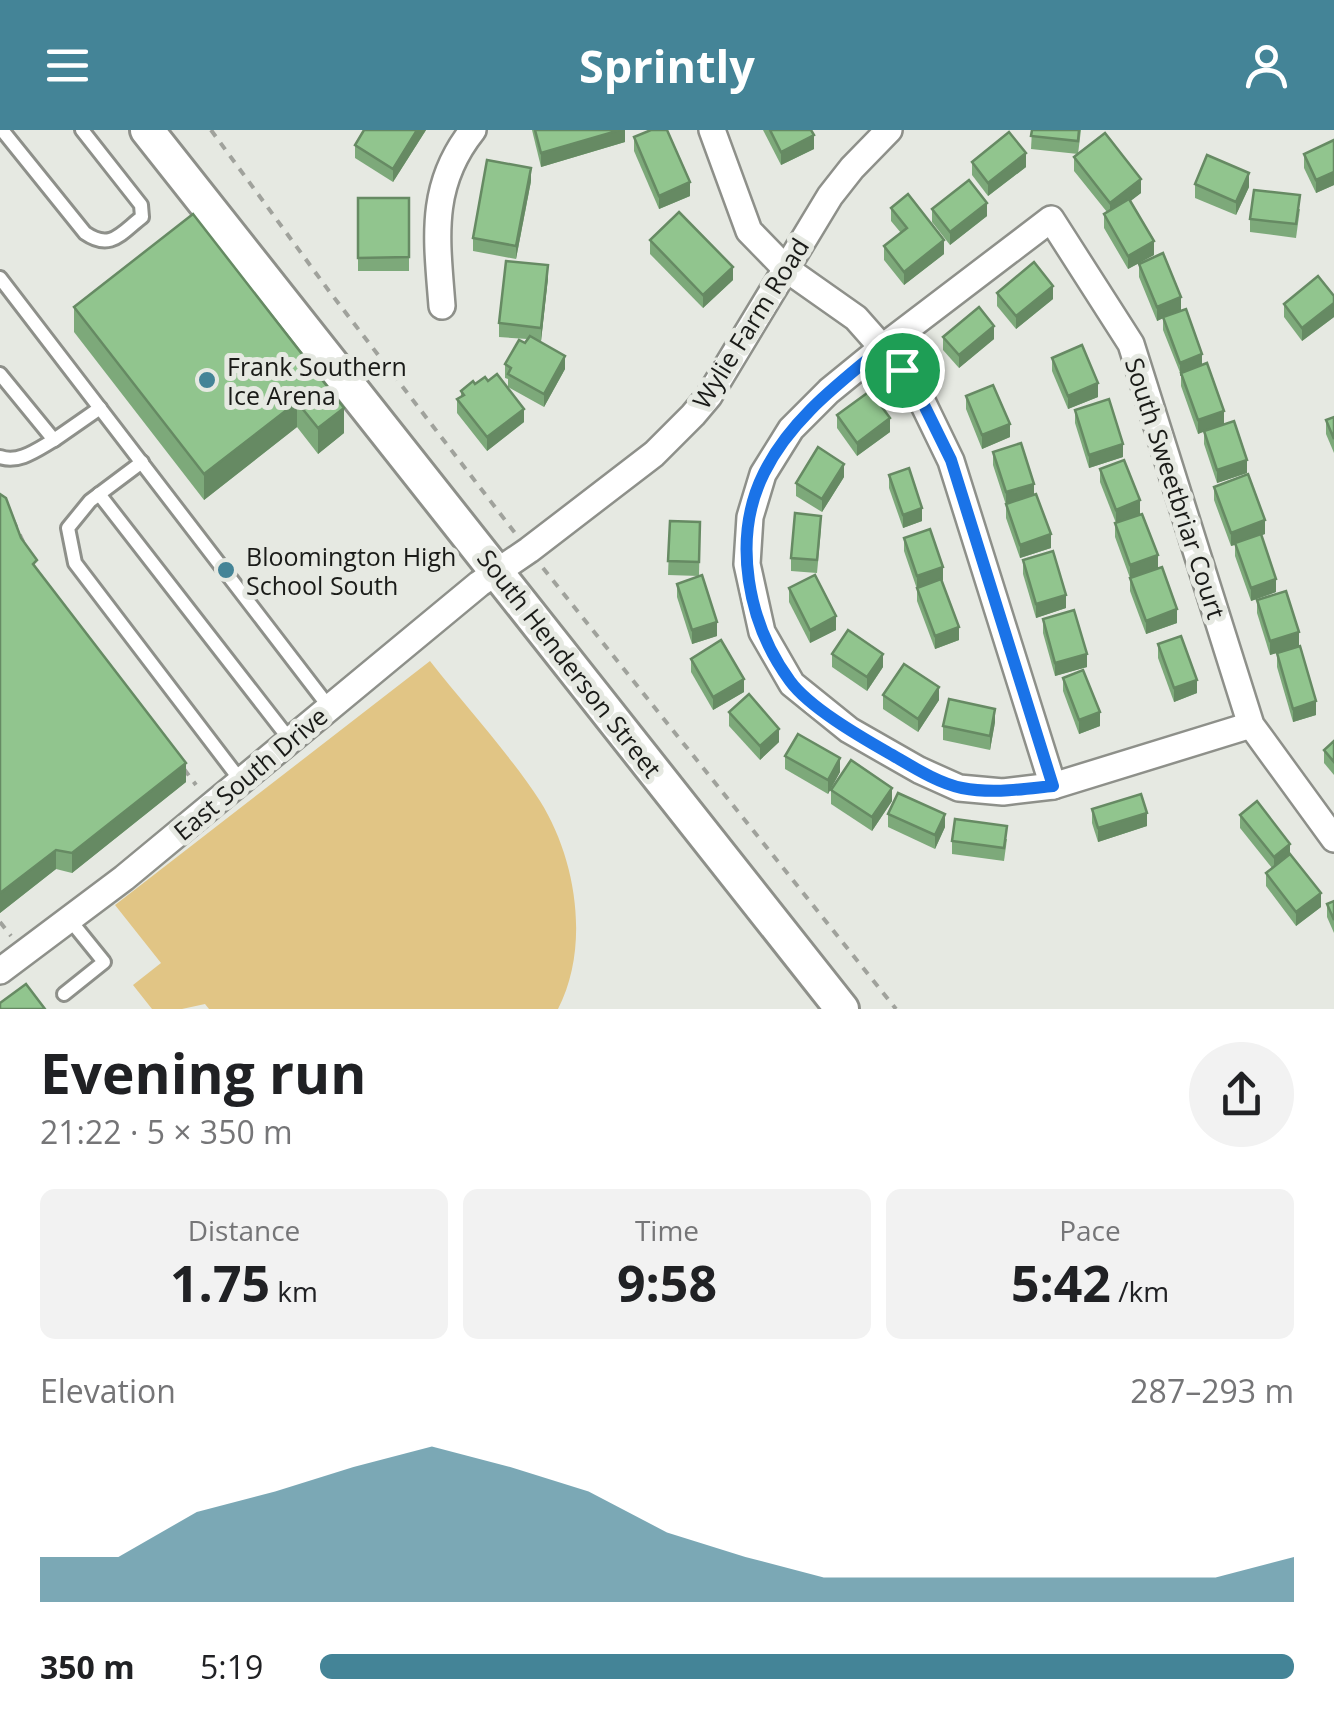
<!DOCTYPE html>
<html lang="en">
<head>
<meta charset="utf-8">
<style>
  :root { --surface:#fff; --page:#f2f2f2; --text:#202124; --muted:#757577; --accent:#448497 }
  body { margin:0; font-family:"Open Sans",sans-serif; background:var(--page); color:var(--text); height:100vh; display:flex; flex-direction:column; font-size:38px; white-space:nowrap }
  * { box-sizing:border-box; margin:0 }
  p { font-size:32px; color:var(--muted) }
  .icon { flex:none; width:55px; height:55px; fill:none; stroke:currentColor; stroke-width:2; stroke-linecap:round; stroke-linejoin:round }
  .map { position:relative; height:879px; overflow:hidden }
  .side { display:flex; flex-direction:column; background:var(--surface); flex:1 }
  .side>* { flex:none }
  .pin { position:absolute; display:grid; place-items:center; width:85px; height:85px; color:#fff; margin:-42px; border:5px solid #fff; border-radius:50%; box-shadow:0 2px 10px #0007 }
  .round { display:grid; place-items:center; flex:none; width:105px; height:105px; border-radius:52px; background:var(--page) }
  .summary { display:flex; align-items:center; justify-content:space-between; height:170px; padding:0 40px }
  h1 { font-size:55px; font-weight:700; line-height:75px }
  .figures { display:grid; grid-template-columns:repeat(3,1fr); gap:15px; height:170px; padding:10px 40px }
  .figures div { display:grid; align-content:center; border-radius:15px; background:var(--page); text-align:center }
  .figures b { font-size:50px; font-weight:700 }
  .figures small { font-size:28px; font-weight:400 }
  .figures p { font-size:28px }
  .chart { height:280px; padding:20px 40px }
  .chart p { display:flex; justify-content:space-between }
  .chart svg { width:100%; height:180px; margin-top:10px; fill:var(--accent); opacity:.7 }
  ul { padding:0 40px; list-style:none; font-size:32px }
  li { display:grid; grid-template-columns:160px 120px 1fr; align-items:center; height:75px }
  li i { height:25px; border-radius:12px; background:var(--accent) }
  header { display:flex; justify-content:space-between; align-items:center; height:130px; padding:0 40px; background:var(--accent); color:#fff; font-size:45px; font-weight:700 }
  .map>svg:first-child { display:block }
  .green { fill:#e1c585 }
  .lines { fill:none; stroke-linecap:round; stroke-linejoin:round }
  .service-casing { stroke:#8e908a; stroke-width:18 }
  .minor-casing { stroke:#8e908a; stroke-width:30 }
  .tertiary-casing { stroke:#8e908a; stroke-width:38 }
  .path { stroke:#a0a29c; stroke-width:4; stroke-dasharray:8 8; stroke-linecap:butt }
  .service { stroke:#fff; stroke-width:12 }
  .minor { stroke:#fff; stroke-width:25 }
  .tertiary { stroke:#fff; stroke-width:32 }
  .wall { fill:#7da97a }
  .shaded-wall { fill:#668a63 }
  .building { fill:#91c58e; stroke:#668a63; stroke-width:2.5 }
  .route-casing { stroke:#fff; stroke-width:20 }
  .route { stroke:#1a73e8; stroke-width:12 }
  .poi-dot { fill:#448497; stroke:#e6e9e2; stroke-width:4 }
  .labels { text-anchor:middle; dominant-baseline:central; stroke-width:10; stroke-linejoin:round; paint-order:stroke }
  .street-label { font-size:25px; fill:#1a1b18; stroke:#e6e9e2 }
  .poi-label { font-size:25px; fill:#1a1b18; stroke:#e6e9e2; text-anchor:start }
</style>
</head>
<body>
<header><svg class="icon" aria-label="menu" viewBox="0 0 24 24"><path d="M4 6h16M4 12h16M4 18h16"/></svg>Sprintly<svg class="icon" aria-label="person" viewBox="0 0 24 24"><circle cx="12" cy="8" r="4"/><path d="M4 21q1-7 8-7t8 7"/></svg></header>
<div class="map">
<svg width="1334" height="879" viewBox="0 0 1334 879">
  <rect width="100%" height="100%" fill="#e6e9e2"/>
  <path class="green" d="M430,531C466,577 508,622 540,671C577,730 590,817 558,879H209L205,874L182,879H152L133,855L161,833L115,775Z"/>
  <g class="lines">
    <defs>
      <g id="service">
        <path d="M2,0L85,103C111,121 121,103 142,87L141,75L82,0"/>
        <path d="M0,148L329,577"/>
        <path d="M0,244L54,310L100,278"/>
        <path d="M0,327C19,334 38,319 54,310"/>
        <path d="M142,332L90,371L68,398L75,433L241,651"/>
        <path d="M99,364L290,610"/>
        <path d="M64,864L104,832L70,790"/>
      </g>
      <g id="minor">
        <path d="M712,0L749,101L785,138L856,188L902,240L920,267L951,331L1053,656"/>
        <path d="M442,176C437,110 428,56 473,0"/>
        <path d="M1251,595L1053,656L1003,662L959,658L919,640L849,600L792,554L762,502L747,434L750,387L763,344L791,299L829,261L883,217L1051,89L1131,214L1251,595L1334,709"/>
        <path d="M0,841L124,748L479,454L529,420L654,324L693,285L709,266L830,66L852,38L889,0"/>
      </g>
      <path id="tertiary" d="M147,0L842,879"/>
    </defs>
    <use href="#service" class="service-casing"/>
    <use href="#minor" class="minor-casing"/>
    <use href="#tertiary" class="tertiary-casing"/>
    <g class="path">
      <path d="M211,0L329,161L515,403"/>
      <path d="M13,390L26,418"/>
      <path d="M543,438L896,879"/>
      <path d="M184,639L196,655"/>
      <path d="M0,792L11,806"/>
    </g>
    <use href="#service" class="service"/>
    <use href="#minor" class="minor"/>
    <use href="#tertiary" class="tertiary"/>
  </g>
  <g class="wall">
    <path d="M364,0H426L393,52L355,28V15Z"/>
    <path d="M532,0H625V12L541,37Z"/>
    <path d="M763,0H811L814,19L781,35Z"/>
    <path d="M1032,0H1081L1078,24L1031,19Z"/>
    <path d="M634,7L690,66L659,79L634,21Z"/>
    <path d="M1334,10V55L1316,63L1304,38V24Z"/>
    <path d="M1074,27L1141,63L1130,71L1154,125L1128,139L1104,98V84L1107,82L1074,41Z"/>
    <path d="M972,32L1026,37L988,66L972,45Z"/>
    <path d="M531,51L516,129L473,121V108Z"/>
    <path d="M1195,54L1249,57L1236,85L1195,68Z"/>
    <rect x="358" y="68" width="51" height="73"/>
    <path d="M891,78L944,124L904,155L884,130V116L901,103L891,91Z"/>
    <path d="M932,79L987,86L950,115L932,92Z"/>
    <path d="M1300,79L1296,108L1250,102V89Z"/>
    <path d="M193,84L344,303L318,324L297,297L204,370L74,202V177Z"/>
    <path d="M650,110L733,150L703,178L650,124Z"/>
    <path d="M1139,134L1181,180L1224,294L1247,343L1217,353L1204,314V301L1198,304L1181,256V245L1163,200V188L1157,191L1139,147Z"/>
    <path d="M548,148L541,211H538L565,239L544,277L508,257V249L505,248V234L527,209L499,207V193Z"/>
    <path d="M997,163L1053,169L1016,199L997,176Z"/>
    <path d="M1334,166V187L1302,211L1284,187V174Z"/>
    <path d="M943,207L994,209L959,238L943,220Z"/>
    <path d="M1052,228L1098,267L1068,279L1052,241Z"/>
    <path d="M475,254L524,292L487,321L457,283V269L461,267V261Z"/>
    <path d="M966,266L1010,307L982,319L966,279Z"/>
    <path d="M1075,280L1123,327L1089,338L1075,293Z"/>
    <path d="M837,285L890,302L857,326L837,298Z"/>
    <path d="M1334,287V323L1326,304V290Z"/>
    <path d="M993,322L1034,364L1051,418L1020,428L1006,388V375L993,335Z"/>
    <path d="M1100,339L1140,384L1116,393L1100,352Z"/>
    <path d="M889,345L922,391L903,398L889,358Z"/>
    <path d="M844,347L822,382L796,366V353Z"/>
    <path d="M1214,357L1265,404L1261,405L1276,462L1251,471L1235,426V415L1231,416L1214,370Z"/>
    <path d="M0,364L37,440L186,652L72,743L56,739L0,783Z"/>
    <path d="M670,391L700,392L699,446L668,445Z"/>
    <path d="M1115,393L1158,438L1177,493L1146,504L1130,461V448L1115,407Z"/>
    <path d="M821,399L817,443L791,441V428Z"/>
    <path d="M904,408L943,450L942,451L959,510L935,519L917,471V459L904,421Z"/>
    <path d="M1023,430L1066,478L1036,488L1023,444Z"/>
    <path d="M677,454L717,506L692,514L677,467Z"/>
    <path d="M789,458L836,500L810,513L789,472Z"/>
    <path d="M1257,470L1299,516L1270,525L1257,483Z"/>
    <path d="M1043,489L1087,537L1055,546L1043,503Z"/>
    <path d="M1158,514L1197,563L1174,572L1158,528Z"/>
    <path d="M1277,523L1316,585L1293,592L1277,537Z"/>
    <path d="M832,524L883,537L867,561L832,537Z"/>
    <path d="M691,529L744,562L713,580L691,542Z"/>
    <path d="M1063,548L1100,596L1079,604L1063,561Z"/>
    <path d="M883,565L939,570L918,602L883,579Z"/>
    <path d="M729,582L779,612L760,630L729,596Z"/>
    <path d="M995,592L990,620L943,610V596Z"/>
    <path d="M1334,611V645L1324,633V620Z"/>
    <path d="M785,626L840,642L828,664L785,639Z"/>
    <path d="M831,660L892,671L872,701L831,674Z"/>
    <path d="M1092,679L1147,696L1098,712L1092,693Z"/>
    <path d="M888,684L945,697L935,719L888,697Z"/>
    <path d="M1240,685L1290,724L1321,777L1296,796L1266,756V743L1272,738L1240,698Z"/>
    <path d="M1007,709L1004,731L952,724V711Z"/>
    <path d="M1334,771V803L1327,787V774Z"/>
  </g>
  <g class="shaded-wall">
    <path d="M417,0H426L393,52V39Z"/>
    <path d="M620,0H625V12L541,37V23Z"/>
    <path d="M814,5V19L781,35V22Z"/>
    <path d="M1026,23V37L988,66V53Z"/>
    <path d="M531,38V51L516,129V116Z"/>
    <path d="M1334,42V55L1316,63V50Z"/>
    <path d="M1249,43V57L1236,85V72Z"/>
    <path d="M1141,49V63L1110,87V73Z"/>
    <path d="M690,52V66L659,79V66Z"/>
    <path d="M987,73V86L950,115V102Z"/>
    <path d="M944,110V124L904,155V142Z"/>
    <path d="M1154,111V125L1128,139V126Z"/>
    <path d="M548,135V148L541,211V198Z"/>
    <path d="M733,137V150L703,178V165Z"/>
    <path d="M1053,156V169L1016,199V186Z"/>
    <path d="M1181,167V180L1157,191V177Z"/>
    <path d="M1334,173V187L1302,211V198Z"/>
    <path d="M994,196V209L959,238V225Z"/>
    <path d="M1202,224V238L1180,246V233Z"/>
    <path d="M565,226V239L544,277V264Z"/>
    <path d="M1098,253V267L1068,279V266Z"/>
    <path d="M297,272V297L204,370V344Z"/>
    <path d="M344,278V303L318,324V298Z"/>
    <path d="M524,279V292L487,321V307Z"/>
    <path d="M1224,281V294L1198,304V290Z"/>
    <path d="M890,288V302L857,326V313Z"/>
    <path d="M1010,294V307L982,319V305Z"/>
    <path d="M1123,314V327L1089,338V325Z"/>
    <path d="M1247,330V343L1217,353V340Z"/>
    <path d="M844,334V347L822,382V369Z"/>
    <path d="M1034,354V367L1006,376V362Z"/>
    <path d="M1140,370V384L1116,393V380Z"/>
    <path d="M922,378V391L903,398V385Z"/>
    <path d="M1265,390V404L1231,416V403Z"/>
    <path d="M1051,404V418L1020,428V415Z"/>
    <path d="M1158,425V438L1130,448V435Z"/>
    <path d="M943,437V450L917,459V446Z"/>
    <path d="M1276,449V462L1251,471V458Z"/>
    <path d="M1066,465V478L1036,488V474Z"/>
    <path d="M1177,479V493L1146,504V491Z"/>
    <path d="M836,486V500L810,513V500Z"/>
    <path d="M717,492V506L692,514V500Z"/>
    <path d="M959,497V510L935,519V506Z"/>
    <path d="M1299,502V516L1270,525V511Z"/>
    <path d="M883,524V537L867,561V547Z"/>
    <path d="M1087,524V537L1055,546V533Z"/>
    <path d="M744,549V562L713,580V567Z"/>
    <path d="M1197,550V563L1174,572V558Z"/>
    <path d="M939,557V570L918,602V589Z"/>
    <path d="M1316,571V585L1293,592V579Z"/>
    <path d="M995,579V592L990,620V606Z"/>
    <path d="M1100,582V596L1079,604V590Z"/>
    <path d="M779,599V612L760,630V616Z"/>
    <path d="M840,628V642L828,664V650Z"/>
    <path d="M186,633V652L72,743V723Z"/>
    <path d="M892,658V671L872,701V687Z"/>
    <path d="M1147,683V696L1098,712V698Z"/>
    <path d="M945,684V697L935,719V705Z"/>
    <path d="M1290,714V727L1274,740V727Z"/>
    <path d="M56,720V739L0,783V763Z"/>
    <path d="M1321,763V777L1296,796V782Z"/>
  </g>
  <g class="building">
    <path d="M364,0H417L393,39L355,15Z"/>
    <path d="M535,0H620L541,23Z"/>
    <path d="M651,0H667L690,52L659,66L634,7Z"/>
    <path d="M770,0H811L814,5L781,22Z"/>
    <path d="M1032,0H1079L1078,11L1031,6Z"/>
    <path d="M1009,2L1026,23L988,53L972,32Z"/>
    <path d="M1105,3L1141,49L1110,73L1074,27Z"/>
    <path d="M1334,10V42L1316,50L1304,24Z"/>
    <path d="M1207,25L1249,43L1236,72L1195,54Z"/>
    <path d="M487,30L531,38L516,116L473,108Z"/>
    <path d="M969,50L987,73L950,102L932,79Z"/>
    <path d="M1254,60L1300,65L1296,94L1250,89Z"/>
    <path d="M908,64L944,110L904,142L884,116L907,98L891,78Z"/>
    <path d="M358,68H409V127L358,128Z"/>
    <path d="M1129,69L1154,111L1128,126L1104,84Z"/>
    <path d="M679,82L733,137L703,165L650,110Z"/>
    <path d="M193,84L344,278L318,298L297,272L204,344L74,177Z"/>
    <path d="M1163,123L1181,167L1157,177L1139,134Z"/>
    <path d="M506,131L548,135L541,198L499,193Z"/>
    <path d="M1034,132L1053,156L1016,186L997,163Z"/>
    <path d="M1318,146L1334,166V173L1302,198L1284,174Z"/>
    <path d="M979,177L994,196L959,225L943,207Z"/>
    <path d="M1186,179L1202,224L1180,233L1163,187Z"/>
    <path d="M530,206L565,226L544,264L508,244L511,238L505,234L519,210L525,213Z"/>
    <path d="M1082,215L1098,253L1068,266L1052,228Z"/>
    <path d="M1207,233L1224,281L1198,290L1181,243Z"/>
    <path d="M497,244L524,279L487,307L457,269L464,265L461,261L473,251L475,254L485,247L488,251Z"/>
    <path d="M993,255L1010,294L982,305L966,266Z"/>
    <path d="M870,261L890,288L857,313L837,285Z"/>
    <path d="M1109,269L1123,314L1089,325L1075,280Z"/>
    <path d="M1334,287V309L1326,290Z"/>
    <path d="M1234,291L1247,330L1217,340L1204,301Z"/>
    <path d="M1021,313L1034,354L1006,362L993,322Z"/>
    <path d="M818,317L844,334L822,369L796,353Z"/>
    <path d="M1124,330L1140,370L1116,380L1100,339Z"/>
    <path d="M909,338L922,378L903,385L889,345Z"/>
    <path d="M1248,344L1265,390L1231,403L1214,357Z"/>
    <path d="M0,364L6,368L21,408L37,430L33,434L186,633L72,723L56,720L0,763Z"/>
    <path d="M1036,364L1051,404L1020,415L1006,374Z"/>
    <path d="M795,383L821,386L817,430L791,428Z"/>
    <path d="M1142,384L1158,425L1130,435L1115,393Z"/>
    <path d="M670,391L700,392L699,432L668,431Z"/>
    <path d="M930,399L943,437L917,446L904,408Z"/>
    <path d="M1261,404L1276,449L1251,458L1235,413Z"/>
    <path d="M1053,421L1066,465L1036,474L1023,430Z"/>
    <path d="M1162,437L1177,479L1146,491L1130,448Z"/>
    <path d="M702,445L717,492L692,500L677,454Z"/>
    <path d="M815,445L836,486L810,500L789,458Z"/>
    <path d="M941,449L959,497L935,506L917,458Z"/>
    <path d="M1286,461L1299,502L1270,511L1257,470Z"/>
    <path d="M1074,480L1087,524L1055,533L1043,489Z"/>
    <path d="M848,500L883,524L867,547L832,524Z"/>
    <path d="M1181,506L1197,550L1174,558L1158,514Z"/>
    <path d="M721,510L744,549L713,567L691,529Z"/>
    <path d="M1300,516L1316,571L1293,579L1277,523Z"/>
    <path d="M904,534L939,557L918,589L883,565Z"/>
    <path d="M1083,540L1100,582L1079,590L1063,548Z"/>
    <path d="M749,564L779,599L760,616L729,582Z"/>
    <path d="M949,569L995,579L990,606L943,596Z"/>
    <path d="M798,604L840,628L828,650L785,626Z"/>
    <path d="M1334,611V632L1324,620Z"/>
    <path d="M851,630L892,658L872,687L831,660Z"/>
    <path d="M898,663L945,684L935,705L888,684Z"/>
    <path d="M1141,664L1147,683L1098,698L1092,679Z"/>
    <path d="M1257,671L1290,714L1274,727L1240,685Z"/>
    <path d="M955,689L1007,696L1004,718L952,711Z"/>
    <path d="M1290,724L1321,763L1296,782L1266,743Z"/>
    <path d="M1334,771V790L1327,774Z"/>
    <path d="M26,854L45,879H0V873Z"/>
  </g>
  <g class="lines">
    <defs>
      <path id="route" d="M883,217L920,267L951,330L1053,656C1023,659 993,664 962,658C937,653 910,635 887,622C859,606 809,577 790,551C748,494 731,409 764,343C790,290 838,254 883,217Z"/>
    </defs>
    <use href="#route" class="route-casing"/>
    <use href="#route" class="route"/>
  </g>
  <g class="poi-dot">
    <circle cx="207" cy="250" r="10"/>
    <circle cx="226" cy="440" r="10"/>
  </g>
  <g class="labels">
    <g class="street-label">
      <text transform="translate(750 193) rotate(-58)">Wylie Farm Road</text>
      <text transform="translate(1176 358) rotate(72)">South Sweetbriar Court</text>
      <text transform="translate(570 533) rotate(52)">South Henderson Street</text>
      <text transform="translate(250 643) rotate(-40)">East South Drive</text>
    </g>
    <g class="poi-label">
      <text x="227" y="236">Frank Southern<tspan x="227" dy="29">Ice Arena</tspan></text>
      <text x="246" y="426">Bloomington High<tspan x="246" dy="29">School South</tspan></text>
    </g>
  </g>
</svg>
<div class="pin" style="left:902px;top:240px;background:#1e9e55"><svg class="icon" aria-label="arrive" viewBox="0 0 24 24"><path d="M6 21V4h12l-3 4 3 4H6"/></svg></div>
</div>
<section class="side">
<div class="summary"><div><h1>Evening run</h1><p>21:22 · 5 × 350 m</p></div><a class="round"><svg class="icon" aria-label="share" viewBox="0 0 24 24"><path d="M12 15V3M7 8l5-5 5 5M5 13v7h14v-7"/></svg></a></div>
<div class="figures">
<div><p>Distance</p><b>1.75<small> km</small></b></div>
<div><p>Time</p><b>9:58</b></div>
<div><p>Pace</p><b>5:42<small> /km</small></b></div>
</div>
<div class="chart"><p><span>Elevation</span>287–293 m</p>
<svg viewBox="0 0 160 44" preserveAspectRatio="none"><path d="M0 44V33L10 33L20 22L30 17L40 11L50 6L60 11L70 17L80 27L90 33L100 38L110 38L120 38L130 38L140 38L150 38L160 33V44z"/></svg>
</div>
<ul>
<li><b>350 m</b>5:19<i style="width:100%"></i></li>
</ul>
</section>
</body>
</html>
